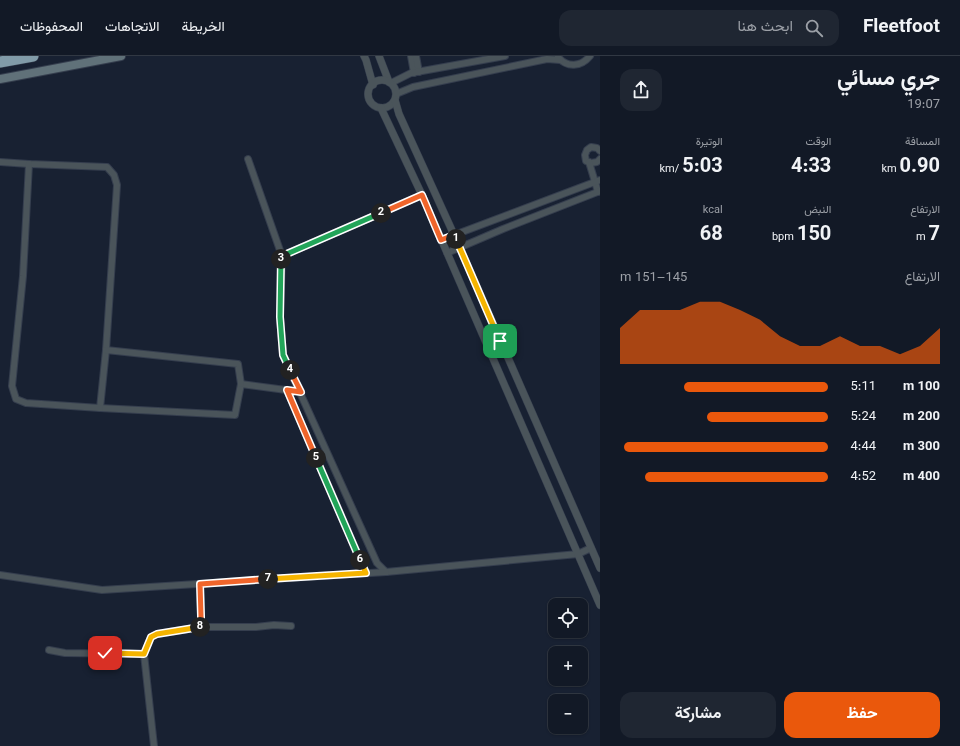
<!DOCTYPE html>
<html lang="ar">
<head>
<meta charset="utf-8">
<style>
  :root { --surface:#121926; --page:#1f2632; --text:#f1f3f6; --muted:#9ca0a7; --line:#313843; --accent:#ea580c }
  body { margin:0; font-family:Georgia,Vazirmatn,serif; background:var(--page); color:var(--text); direction:rtl; height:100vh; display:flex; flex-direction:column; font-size:15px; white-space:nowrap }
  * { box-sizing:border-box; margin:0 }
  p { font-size:13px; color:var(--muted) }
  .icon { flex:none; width:22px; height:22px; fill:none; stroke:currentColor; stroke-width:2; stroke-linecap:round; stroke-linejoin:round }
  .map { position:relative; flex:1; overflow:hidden; direction:ltr }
  .panel { display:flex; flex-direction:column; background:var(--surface); width:360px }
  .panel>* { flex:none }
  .fabs { position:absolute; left:548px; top:542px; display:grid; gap:8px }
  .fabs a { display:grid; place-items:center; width:40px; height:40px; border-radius:8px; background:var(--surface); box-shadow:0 1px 3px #0004,0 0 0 1px var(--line); font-size:20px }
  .pin { position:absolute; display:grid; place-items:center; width:34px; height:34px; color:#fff; margin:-17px; border-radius:8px; box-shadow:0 2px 6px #0006 }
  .km { position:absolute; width:20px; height:20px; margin:-10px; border-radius:50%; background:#222; color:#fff; font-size:11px; line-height:20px; text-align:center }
  .round { display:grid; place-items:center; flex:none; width:42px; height:42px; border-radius:12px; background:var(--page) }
  .overview { display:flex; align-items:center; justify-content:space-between; height:68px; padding:0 20px }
  h1 { font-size:22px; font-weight:700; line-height:30px }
  .figures { display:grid; grid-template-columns:repeat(3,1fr); gap:6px; height:68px; padding:4px 20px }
  .figures div { display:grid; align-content:center }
  .figures b { font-size:20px; font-weight:700 }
  .figures small { font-size:11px; font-weight:400 }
  .figures p { font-size:11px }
  .chart { height:112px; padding:8px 20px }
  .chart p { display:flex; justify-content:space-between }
  .chart svg { width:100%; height:72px; margin-top:4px; fill:var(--accent); opacity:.7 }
  .cta { display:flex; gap:8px; margin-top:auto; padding:8px 20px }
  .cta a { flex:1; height:46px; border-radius:12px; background:var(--accent); color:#fff; font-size:16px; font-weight:700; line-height:46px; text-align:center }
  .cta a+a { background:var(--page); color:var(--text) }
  ul { padding:0 20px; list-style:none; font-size:13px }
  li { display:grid; grid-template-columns:64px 48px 1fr; align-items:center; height:30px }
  li i { height:10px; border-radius:5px; background:var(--accent) }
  header { display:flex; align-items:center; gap:24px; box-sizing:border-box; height:56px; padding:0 20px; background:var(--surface); border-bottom:1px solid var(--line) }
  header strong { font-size:19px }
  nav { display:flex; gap:22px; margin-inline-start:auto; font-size:14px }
  .search { width:280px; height:36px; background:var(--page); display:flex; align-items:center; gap:10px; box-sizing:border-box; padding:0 14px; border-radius:12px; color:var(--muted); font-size:15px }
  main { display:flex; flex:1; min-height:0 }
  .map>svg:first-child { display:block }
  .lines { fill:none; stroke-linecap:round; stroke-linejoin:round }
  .minor-casing { stroke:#353e4e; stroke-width:8 }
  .tertiary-casing { stroke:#353e4e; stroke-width:8 }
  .secondary-casing { stroke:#353e4e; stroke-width:10 }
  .motorway-casing { stroke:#353e4e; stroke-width:12 }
  .minor { stroke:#4a545a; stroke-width:6 }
  .tertiary { stroke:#4a545a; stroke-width:7 }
  .secondary { stroke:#607179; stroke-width:8 }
  .motorway { stroke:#819ba8; stroke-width:11 }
  .split-1-casing { stroke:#fff; stroke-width:8 }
  .split-2-casing { stroke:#fff; stroke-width:8 }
  .split-3-casing { stroke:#fff; stroke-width:8 }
  .split-4-casing { stroke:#fff; stroke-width:8 }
  .split-5-casing { stroke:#fff; stroke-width:8 }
  .split-6-casing { stroke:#fff; stroke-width:8 }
  .split-7-casing { stroke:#fff; stroke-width:8 }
  .split-8-casing { stroke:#fff; stroke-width:8 }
  .split-9-casing { stroke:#fff; stroke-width:8 }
  .split-1 { stroke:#f5b400; stroke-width:5 }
  .split-2 { stroke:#f0652b; stroke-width:5 }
  .split-3 { stroke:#22a559; stroke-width:5 }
  .split-4 { stroke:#22a559; stroke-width:5 }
  .split-5 { stroke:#f0652b; stroke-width:5 }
  .split-6 { stroke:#22a559; stroke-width:5 }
  .split-7 { stroke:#f5b400; stroke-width:5 }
  .split-8 { stroke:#f0652b; stroke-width:5 }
  .split-9 { stroke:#f5b400; stroke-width:5 }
</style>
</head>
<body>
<header>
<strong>Fleetfoot</strong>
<div class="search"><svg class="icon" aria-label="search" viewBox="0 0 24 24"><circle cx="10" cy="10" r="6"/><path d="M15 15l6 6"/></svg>ابحث هنا</div>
<nav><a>الخريطة</a><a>الاتجاهات</a><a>المحفوظات</a></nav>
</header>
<main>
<section class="panel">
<div class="overview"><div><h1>جري مسائي</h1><p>19:07</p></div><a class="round"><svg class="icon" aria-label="share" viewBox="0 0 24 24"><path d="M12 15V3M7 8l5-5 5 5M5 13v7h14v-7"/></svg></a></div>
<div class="figures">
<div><p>المسافة</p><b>0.90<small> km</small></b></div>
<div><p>الوقت</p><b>4:33</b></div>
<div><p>الوتيرة</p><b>5:03<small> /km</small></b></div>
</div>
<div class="figures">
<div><p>الارتفاع</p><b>7<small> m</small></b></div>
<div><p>النبض</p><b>150<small> bpm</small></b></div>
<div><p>kcal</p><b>68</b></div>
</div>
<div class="chart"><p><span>الارتفاع</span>145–151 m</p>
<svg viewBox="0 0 160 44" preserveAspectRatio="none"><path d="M0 44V22L10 11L20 11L30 11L40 6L50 6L60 11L70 17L80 27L90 33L100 33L110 27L120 33L130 33L140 38L150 33L160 22V44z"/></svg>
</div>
<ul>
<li><b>100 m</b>5:11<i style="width:69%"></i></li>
<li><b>200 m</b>5:24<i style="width:58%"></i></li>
<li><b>300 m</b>4:44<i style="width:98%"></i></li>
<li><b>400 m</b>4:52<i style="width:88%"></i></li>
</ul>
<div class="cta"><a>حفظ</a><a>مشاركة</a></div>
</section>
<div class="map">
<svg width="600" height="690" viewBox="0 0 600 690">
  <rect width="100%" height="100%" fill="#182132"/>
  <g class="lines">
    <defs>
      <g id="minor">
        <path d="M411,0L414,17"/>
        <path d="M416,0L419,16"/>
        <path d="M558,1C567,12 581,11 590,0"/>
        <path d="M391,27L411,17L505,0"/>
        <path d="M396,38L413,31L547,3L560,4"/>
        <path d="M600,95L597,92L591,91L587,94L585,99L586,105L591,107L597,106L600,103"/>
        <path d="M248,103L282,200"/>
        <path d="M0,106L29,108L107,111L114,119L117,129L106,294L100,352L235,359L241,328L301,336"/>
        <path d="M589,106L598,136"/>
        <path d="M29,108L23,220L12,330L16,343L26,347L100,352"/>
        <path d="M422,139L282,200L280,261L283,299L377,507L386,516L578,498L591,492"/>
        <path d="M441,184L600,124"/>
        <path d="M447,197L503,173L600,135"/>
        <path d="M106,294L238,308L241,328"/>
        <path d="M287,334L366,517"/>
        <path d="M0,519L102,534L386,516"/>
        <path d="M200,528L201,560V571"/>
        <path d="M49,594L65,597L144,598"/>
        <path d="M154,690L144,598L151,581L157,578L201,571H256L274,569L291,570"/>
      </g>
      <g id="tertiary">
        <path d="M364,0L366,4L373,29"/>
        <path d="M379,0L389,26"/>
        <circle cx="382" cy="38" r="14"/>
        <path d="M395,44L399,58L460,192L600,512"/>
        <path d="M381,52L422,139L600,549"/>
      </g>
      <path id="secondary" d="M0,23L121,0"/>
      <path id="motorway" d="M0,6L33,0"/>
    </defs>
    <use href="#minor" class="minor-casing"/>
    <use href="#tertiary" class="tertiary-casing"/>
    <use href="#secondary" class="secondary-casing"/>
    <use href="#motorway" class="motorway-casing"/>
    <use href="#minor" class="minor"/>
    <use href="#tertiary" class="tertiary"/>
    <use href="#secondary" class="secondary"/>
    <use href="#motorway" class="motorway"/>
  </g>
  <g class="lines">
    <defs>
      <path id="split-1" d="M456,183L500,285"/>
      <path id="split-2" d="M381,157L422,139L441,184L454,179L456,183"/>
      <path id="split-3" d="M281,203L282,200L381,157"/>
      <path id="split-4" d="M281,203L280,261L283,299L290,314"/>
      <path id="split-5" d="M290,314L301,336L287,334L316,402"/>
      <path id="split-6" d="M316,402L360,504"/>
      <path id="split-7" d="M268,523L366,517L360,504"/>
      <path id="split-8" d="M200,571H201V560L200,528L268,523"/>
      <path id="split-9" d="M105,597L144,598L151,581L157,578L200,571"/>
    </defs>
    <use href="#split-1" class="split-1-casing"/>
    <use href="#split-2" class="split-2-casing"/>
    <use href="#split-3" class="split-3-casing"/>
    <use href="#split-4" class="split-4-casing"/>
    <use href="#split-5" class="split-5-casing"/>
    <use href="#split-6" class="split-6-casing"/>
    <use href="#split-7" class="split-7-casing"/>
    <use href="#split-8" class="split-8-casing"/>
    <use href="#split-9" class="split-9-casing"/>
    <use href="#split-1" class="split-1"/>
    <use href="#split-2" class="split-2"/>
    <use href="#split-3" class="split-3"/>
    <use href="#split-4" class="split-4"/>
    <use href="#split-5" class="split-5"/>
    <use href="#split-6" class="split-6"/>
    <use href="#split-7" class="split-7"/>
    <use href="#split-8" class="split-8"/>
    <use href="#split-9" class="split-9"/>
  </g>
</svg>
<div class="fabs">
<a><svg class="icon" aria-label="locate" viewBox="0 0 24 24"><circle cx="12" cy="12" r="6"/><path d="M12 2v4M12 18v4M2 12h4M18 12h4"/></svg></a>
<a>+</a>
<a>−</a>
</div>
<div class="pin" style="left:500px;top:285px;background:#1e9e55"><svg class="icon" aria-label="arrive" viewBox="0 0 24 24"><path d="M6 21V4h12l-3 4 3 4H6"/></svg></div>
<div class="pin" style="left:105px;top:597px;background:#d93025"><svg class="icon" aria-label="check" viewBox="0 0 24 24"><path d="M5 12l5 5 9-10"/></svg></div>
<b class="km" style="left:456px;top:183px">1</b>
<b class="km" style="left:381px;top:157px">2</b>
<b class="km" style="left:281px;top:203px">3</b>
<b class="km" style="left:290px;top:314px">4</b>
<b class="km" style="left:316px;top:402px">5</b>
<b class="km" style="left:360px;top:504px">6</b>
<b class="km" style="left:268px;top:523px">7</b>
<b class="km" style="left:200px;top:571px">8</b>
</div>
</main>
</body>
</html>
